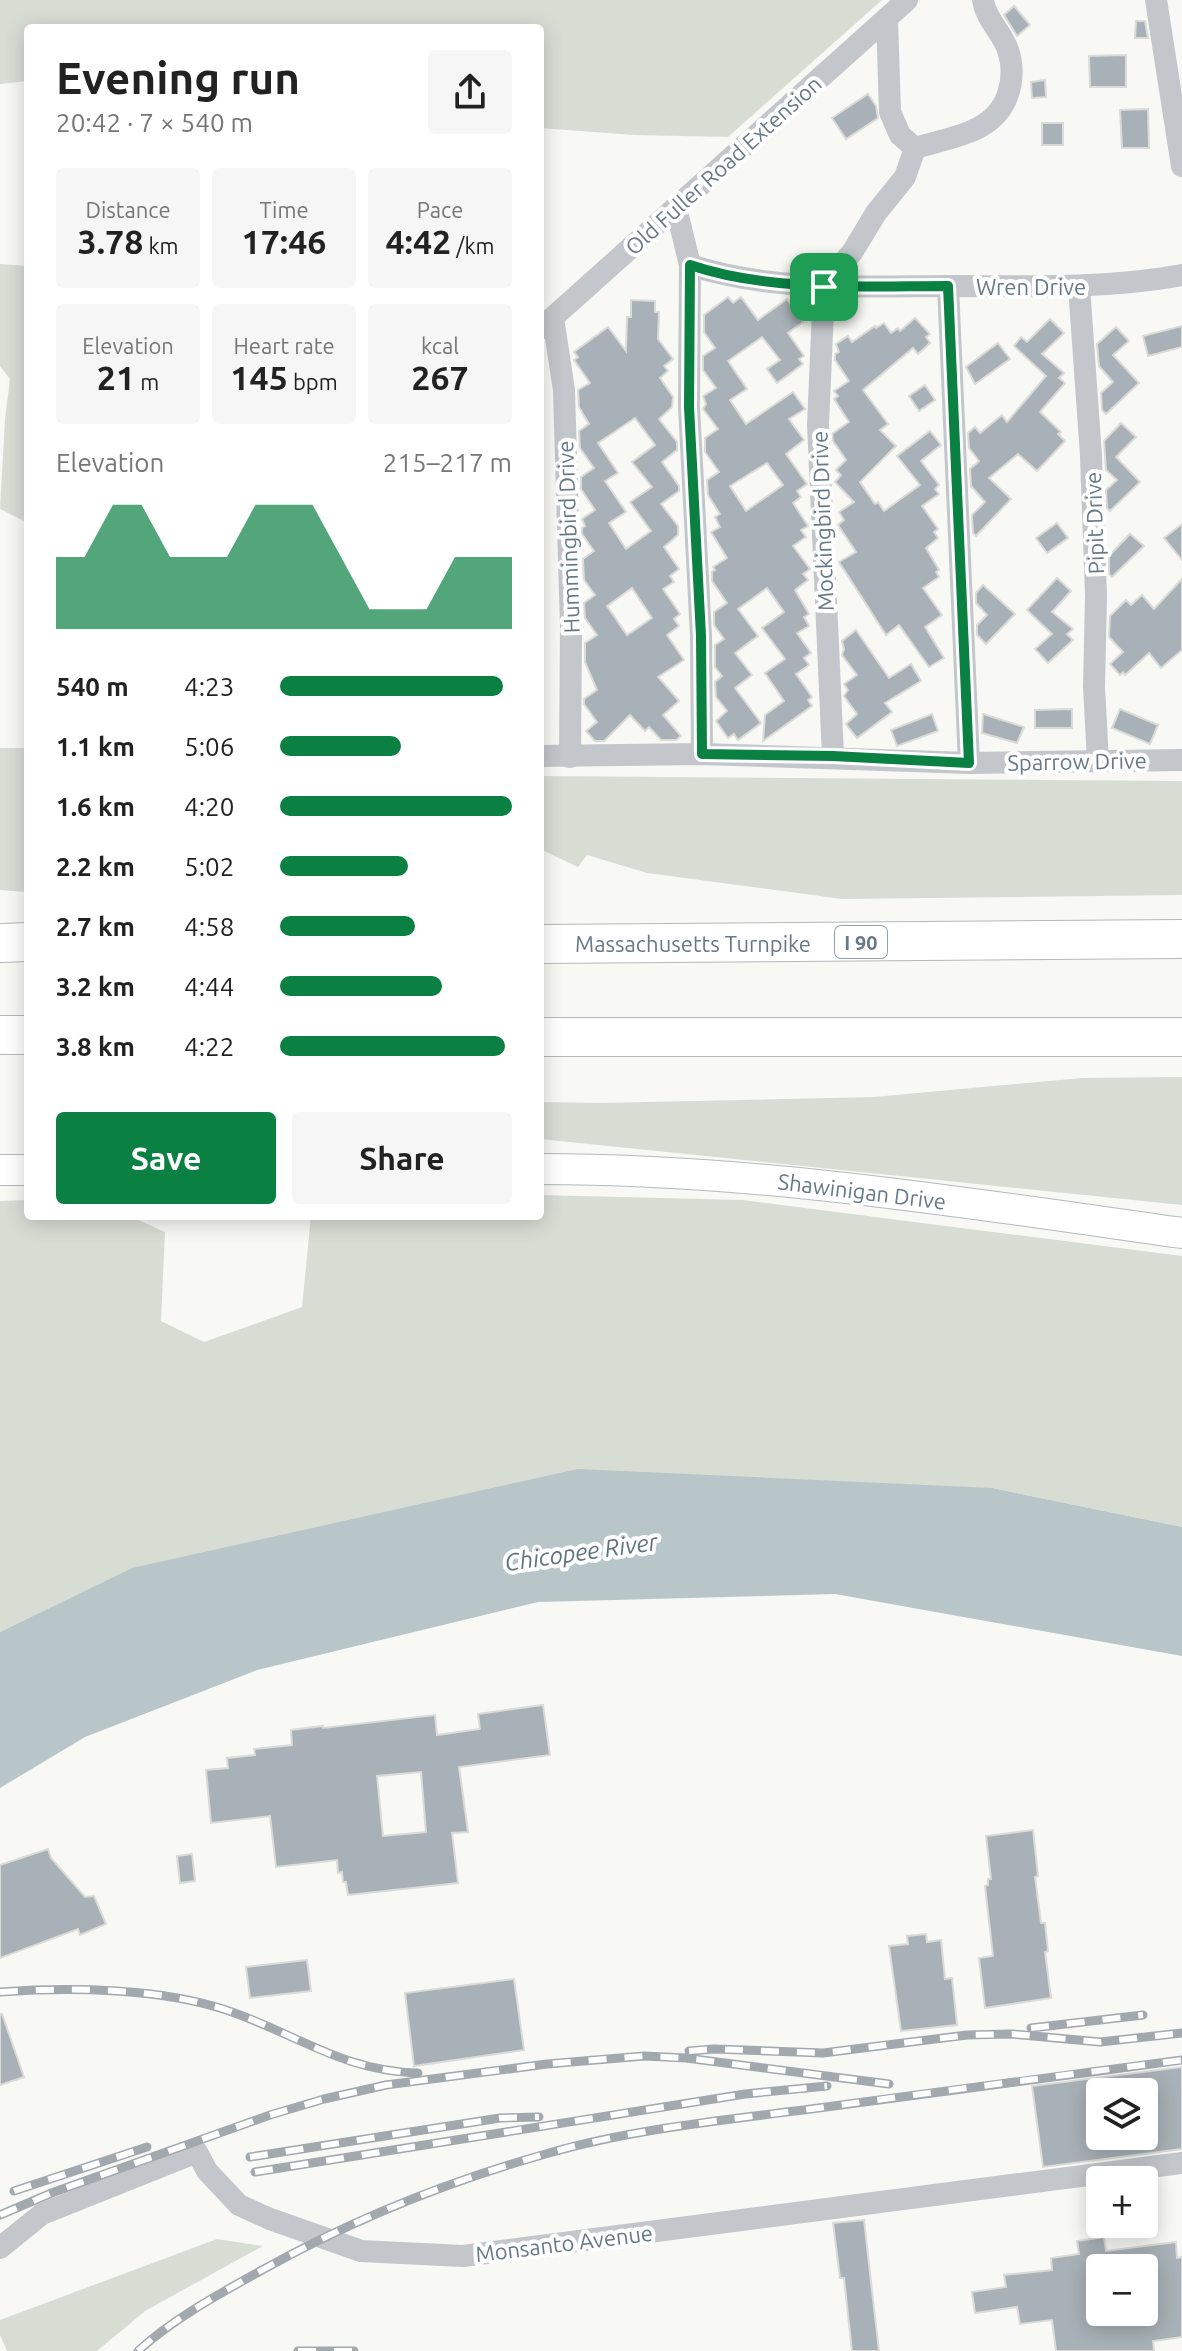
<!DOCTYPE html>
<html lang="en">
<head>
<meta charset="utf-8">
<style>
  :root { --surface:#fff; --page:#f6f6f6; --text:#222; --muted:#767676; --accent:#0b8043 }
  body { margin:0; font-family:Ubuntu,sans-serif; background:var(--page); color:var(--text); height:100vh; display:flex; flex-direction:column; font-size:30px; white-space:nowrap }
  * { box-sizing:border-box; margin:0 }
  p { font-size:26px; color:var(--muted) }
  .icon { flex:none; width:44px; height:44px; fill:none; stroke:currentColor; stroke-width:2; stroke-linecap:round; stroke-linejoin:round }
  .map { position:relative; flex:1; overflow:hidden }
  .side { position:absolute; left:24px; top:24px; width:520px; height:1196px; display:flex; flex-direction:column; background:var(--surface); border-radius:8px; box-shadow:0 4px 20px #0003 }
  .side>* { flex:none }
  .controls { position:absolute; left:1086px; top:2078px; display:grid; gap:16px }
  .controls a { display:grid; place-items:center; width:72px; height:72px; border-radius:8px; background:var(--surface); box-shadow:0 4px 20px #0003; font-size:40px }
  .pin { position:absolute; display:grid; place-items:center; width:68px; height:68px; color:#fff; margin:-34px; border-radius:16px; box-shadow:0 4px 12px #0006 }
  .round { display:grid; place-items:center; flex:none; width:84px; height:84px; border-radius:8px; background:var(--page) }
  .head { display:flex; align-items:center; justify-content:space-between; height:136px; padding:0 32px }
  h1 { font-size:44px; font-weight:600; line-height:60px }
  .stats { display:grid; grid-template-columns:repeat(3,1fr); gap:12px; height:136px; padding:8px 32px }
  .stats div { display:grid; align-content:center; border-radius:8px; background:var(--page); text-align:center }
  .stats b { font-size:34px; font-weight:600 }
  .stats small { font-size:22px; font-weight:400 }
  .stats p { font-size:22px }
  .chart { height:224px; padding:16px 32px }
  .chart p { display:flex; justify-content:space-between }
  .chart svg { width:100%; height:144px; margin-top:8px; fill:var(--accent); opacity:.7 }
  .primary-button { display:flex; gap:16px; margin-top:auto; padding:16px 32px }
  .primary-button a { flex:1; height:92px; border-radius:8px; background:var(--accent); color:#fff; font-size:32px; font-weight:600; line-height:92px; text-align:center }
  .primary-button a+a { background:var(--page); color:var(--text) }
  ul { padding:0 32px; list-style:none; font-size:26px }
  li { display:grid; grid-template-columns:128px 96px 1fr; align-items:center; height:60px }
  li i { height:20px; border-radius:10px; background:var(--accent) }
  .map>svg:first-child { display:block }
  .green { fill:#d8ddd4 }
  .water { fill:#b8c5c9 }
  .building { fill:#a8b1b7; stroke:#dadad7; stroke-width:2; fill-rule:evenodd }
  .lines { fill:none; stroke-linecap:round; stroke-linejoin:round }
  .secondary-casing { stroke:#b3b9be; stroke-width:32 }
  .motorway-casing { stroke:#b4b8bb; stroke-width:40 }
  .minor { stroke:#c3c7cb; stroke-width:22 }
  .secondary { stroke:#fff; stroke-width:30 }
  .motorway { stroke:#fff; stroke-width:38 }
  .rail-casing { stroke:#a1a9af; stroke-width:9 }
  .rail { stroke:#fff; stroke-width:6; stroke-dasharray:18; stroke-linecap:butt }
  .route-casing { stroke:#fff; stroke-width:16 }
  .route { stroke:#0b8043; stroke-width:10 }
  .labels { text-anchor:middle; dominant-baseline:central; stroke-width:8; stroke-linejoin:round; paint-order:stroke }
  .shield { fill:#fff; stroke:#94a1ab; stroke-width:2 }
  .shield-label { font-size:20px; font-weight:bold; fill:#667987 }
  .street-label { font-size:22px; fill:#667987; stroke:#fff }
  .water-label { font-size:24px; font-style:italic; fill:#5d747c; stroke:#fff }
</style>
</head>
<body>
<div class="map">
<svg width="1182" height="2351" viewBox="0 0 1182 2351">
  <rect width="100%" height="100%" fill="#f8f8f5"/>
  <g class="green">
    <path d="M0,0H882L728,137L634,135L540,128V28H28V81L0,84Z"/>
    <path d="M0,264L28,266V523L0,509L5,419L10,379L0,366Z"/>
    <path d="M0,748H28V892L0,890Z"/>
    <path d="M540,776L1182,781V895L842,899L647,873L587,855L578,867L540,849Z"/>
    <path d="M1182,1077V1205L540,1139V1102L601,1103L874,1097L1082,1078Z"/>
    <path d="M540,1195L742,1200L1182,1256V1527L992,1488L132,1568L0,1632V1201L28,1200V1216H129L165,1232L161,1321L204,1342L302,1307L311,1216H540Z"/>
    <path d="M217,2239L263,2246L145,2311L97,2351H7L0,2335V2320Z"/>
  </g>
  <path class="water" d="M578,1469L992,1488L1182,1527V1656L835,1594L538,1602L257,1670L85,1737L0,1788V1632L132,1568Z"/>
  <g class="building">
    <path d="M1014,6L1030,25L1017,36L1004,15Z"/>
    <path d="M1136,21H1145L1148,38H1135Z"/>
    <path d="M1126,55V87H1090L1089,56Z"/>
    <path d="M1045,80L1046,97L1032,98L1031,82Z"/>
    <path d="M868,94L876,106L878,118L846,139L832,118Z"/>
    <path d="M1148,109L1149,148H1122L1120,110Z"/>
    <rect x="1042" y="123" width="21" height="22"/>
    <path d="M728,297L733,303L741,297L758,320L787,299L803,322L788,333L804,356L799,359L803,364L777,383L767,369L780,360L762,337L728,361L747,389L730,400L746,424L793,392L805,409L789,419L804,440L786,454L807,484L797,491L801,497L793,503L808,526L801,530L806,537L793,546L810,569L803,574L808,580L795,590L809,614L804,617L809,626L797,633L811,653L804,658L809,665L796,674L812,697L808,700L812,706L763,741L765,715L784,701L765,673L785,659L762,628L784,612L767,588L738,609L758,636L735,653L752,675L735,688L761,723L738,740L734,734L728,738L716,721L727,711L716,697L715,682L722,676L715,667V645L724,639L714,625V612L727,603L712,581V572L715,570L713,567L727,558L711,532L720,527L715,517L720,514L708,495L707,480L719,472L705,452V438L718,429L703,409L706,404L703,396L716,388L703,370V356L715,348L704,332V315ZM767,463L783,485L746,511L730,486Z"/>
    <path d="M631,300L655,301V312H659L658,339L673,359L664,366L668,371L660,378L673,397L672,407L659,419L677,442V450L662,462L679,486V491L661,504L678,526V535L664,547L679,569L670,576L674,582L663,589L680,614L674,619L679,626L667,635L684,660L658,677L679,701L663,715L681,736L676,740H661L649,727L645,731L630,715L604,741H595L586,731L597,722L584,704V699L597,690L585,662V643L597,635L585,618L584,603L595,595L584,580L583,559L594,551L582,534V528L585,526L582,519L595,510L581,489V477L594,468L580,448L579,431L589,424L579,407L578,390L590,383L574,360L578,357L574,352L608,327L626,351L627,317H631ZM635,418L655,445L632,462L652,487L630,502L651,531L626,549L609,523L626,512L605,481L618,473L598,443ZM632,588L652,618L627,635L607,606Z"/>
    <path d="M915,318L930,334L926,337L930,343L918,354L913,348L863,390L888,424L880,430L896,446L860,482L875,504L878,502L884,511L920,485L897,456L930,431L941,445L921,461L939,485L935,489L939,494L922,506L938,529L934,532L938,538L926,548L939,570L936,572L939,577L923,588L942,615L925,627L944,658L929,667L899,625L886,635L839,562L856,552L838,525L844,520L839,512L854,502L835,482L841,475L836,470L846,460L833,441L832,434L849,422L834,399L838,396L834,391L849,381L835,360V354L839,352L836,344L848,336L852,342L875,326L876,328L884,323L891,333L898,328L900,331Z"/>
    <path d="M1050,319L1064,333L1042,354L1064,373L1059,378L1065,383L1040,412L1061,432L1058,434L1065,441L1037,471L1018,454L989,478L1011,499L976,536L973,533L972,515L985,502L971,486L970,469L979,461L969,448L968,433L975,427L980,433L1002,415L1007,422L1046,376L1014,346L1021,337L1027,342Z"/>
    <path d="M1182,326V347L1148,356L1143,336Z"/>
    <path d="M1116,327L1129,341L1113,355L1139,383L1106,414L1102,410L1101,393L1113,382L1099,366L1097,344Z"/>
    <path d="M998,343L1010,359L975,384L966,367Z"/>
    <path d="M925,385L935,400L919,411L909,396Z"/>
    <path d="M1121,423L1136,437L1116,457L1140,482L1110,511L1107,508L1106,490L1117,480L1106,470L1104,441Z"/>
    <path d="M1057,523L1068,538L1047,553L1036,538Z"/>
    <path d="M1182,524V560L1164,538Z"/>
    <path d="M1130,534L1144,546L1112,577L1109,574V556Z"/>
    <path d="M1057,578L1071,591L1052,612L1073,629L1067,634L1073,640L1048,663L1035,649L1052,634L1027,610Z"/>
    <path d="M1182,579V650L1161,668L1149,653L1125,675L1123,672L1120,675L1110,664L1123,652L1109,637L1110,616L1126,600L1131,605L1142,595L1154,609Z"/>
    <path d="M983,585L1015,614L986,644L977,635V625L987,615L976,603V593Z"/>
    <path d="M856,630L889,678L911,664L921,681L885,703L892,712L857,738L846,724L857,714L844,696L848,690L844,684L857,675L842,655L844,649L842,641Z"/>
    <path d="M1072,709V728H1035V710Z"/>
    <path d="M1120,709L1158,725L1150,744L1112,728Z"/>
    <path d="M932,714L938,731L897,746L891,730Z"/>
    <path d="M983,714L1024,727L1017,743L982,733Z"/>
    <path d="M543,1705L550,1755L459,1767L468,1832L452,1833L458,1883L348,1895L346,1882H343L342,1872L338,1873L337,1860L276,1867L270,1816L211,1823L206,1770L228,1768L227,1758L255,1755L254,1749L292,1745L291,1730L323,1726V1728L435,1715L437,1735L480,1729L478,1714ZM421,1772L426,1832L383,1836L377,1776Z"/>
    <path d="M1033,1830L1038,1876L1035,1877L1041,1923H1045L1048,1951L1045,1952L1051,1998L985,2008L979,1958L993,1956L985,1886L988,1885V1879H991L986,1836Z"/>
    <path d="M48,1849L51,1858L85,1897L94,1896L106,1924L80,1935L78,1929L0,1958V1865Z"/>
    <path d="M192,1854L195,1881L180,1883L177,1856Z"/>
    <path d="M926,1934L927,1942L941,1940L945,1979L952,1978L957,2025L901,2031L889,1946L908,1944L907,1936Z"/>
    <path d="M307,1960L311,1991L250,1998L246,1967Z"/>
    <path d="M514,1979L524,2050L414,2066L405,1993Z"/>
    <path d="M0,2014H2L24,2077L0,2085Z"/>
    <path d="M1182,2067V2149L1043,2167L1032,2086ZM1100,2092H1144V2136H1100Z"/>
    <path d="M864,2220L872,2291L879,2351H852L844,2278H840L833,2223Z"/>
    <path d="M1104,2237L1106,2251L1176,2242L1177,2258L1182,2257V2337L1153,2341L1154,2351H1056L1052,2320L1020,2324L1017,2307L975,2313L972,2292L1006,2287L1004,2275L1052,2270L1051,2258L1079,2254L1077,2241ZM1100,2268H1144V2312H1100Z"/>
  </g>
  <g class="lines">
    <defs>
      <g id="secondary">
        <path d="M540,1169C756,1169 969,1203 1182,1233"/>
        <path d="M0,1170H28"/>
      </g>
      <g id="motorway">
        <path d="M0,943L28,942"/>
        <path d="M540,944L1182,939"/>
        <path d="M0,1035H28"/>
        <path d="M540,1037H1182"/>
      </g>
    </defs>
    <use href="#secondary" class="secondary-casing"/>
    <use href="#motorway" class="motorway-casing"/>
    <g class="minor">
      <path d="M1156,0L1182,166"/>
      <path d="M915,148C950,137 995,134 1008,94C1013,79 1013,65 1008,50C1002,32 986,20 983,0"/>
      <path d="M676,208L690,265L689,407L701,636L702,754"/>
      <path d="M690,265C773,292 864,286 950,286C1028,286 1105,289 1182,275"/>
      <path d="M948,286L969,763"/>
      <path d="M1079,286L1091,456L1096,596L1094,687L1098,761"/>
      <path d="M553,318L564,390L571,627L570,757"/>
      <path d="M540,329L907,0"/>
      <path d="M540,756L702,754L969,763L1182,760"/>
      <path d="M833,756L818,425L824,287L853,251L876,213L905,177L915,148L900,135L890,112L887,18"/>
      <path d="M0,2248L42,2214L197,2152L207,2171L239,2205L270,2219L361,2251L463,2256L1182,2163"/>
    </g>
    <use href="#secondary" class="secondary"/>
    <use href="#motorway" class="motorway"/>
    <defs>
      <g id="rail">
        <path d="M0,1992C70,1987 163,1988 229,2011C296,2034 343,2071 418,2073"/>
        <path d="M1031,2028L1143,2015"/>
        <path d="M689,2051L714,2049L823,2053L967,2035L1012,2034L1100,2042L1182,2033"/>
        <path d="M250,2157L500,2118L539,2117"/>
        <path d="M255,2172L745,2094L827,2086"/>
        <path d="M14,2191L147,2147"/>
        <path d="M0,2215L54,2192L270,2115L324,2099L386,2085L547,2064L644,2056L686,2058L889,2084"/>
        <path d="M138,2351C174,2318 221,2293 264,2269C354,2219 449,2181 549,2153C632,2129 725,2120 811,2109C934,2092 1058,2076 1182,2060"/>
        <path d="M298,2351H354"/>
      </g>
    </defs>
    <use href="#rail" class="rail-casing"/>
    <use href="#rail" class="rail"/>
  </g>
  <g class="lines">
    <defs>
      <path id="route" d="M690,265C770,292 864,286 948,286L969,763L833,756L702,754L701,636L689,407Z"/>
    </defs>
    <use href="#route" class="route-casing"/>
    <use href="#route" class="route"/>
  </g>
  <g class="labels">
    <rect class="shield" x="835" y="926" width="52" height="32" rx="6"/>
    <g class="shield-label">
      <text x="861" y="942">I 90</text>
    </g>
    <g class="street-label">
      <text transform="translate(723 165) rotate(-42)">Old Fuller Road Extension</text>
      <text x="1031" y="286">Wren Drive</text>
      <text transform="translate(822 521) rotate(-92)">Mockingbird Drive</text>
      <text transform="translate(1094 523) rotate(-92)">Pipit Drive</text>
      <text transform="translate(568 537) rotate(-92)">Hummingbird Drive</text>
      <text transform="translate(1077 761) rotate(-1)">Sparrow Drive</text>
      <text x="693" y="943">Massachusetts Turnpike</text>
      <text transform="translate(862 1191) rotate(7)">Shawinigan Drive</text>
      <text transform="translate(564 2243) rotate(-7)">Monsanto Avenue</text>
    </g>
    <g class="water-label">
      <text transform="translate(581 1552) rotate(-8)">Chicopee River</text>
    </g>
  </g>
</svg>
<div class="controls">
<a><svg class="icon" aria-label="layers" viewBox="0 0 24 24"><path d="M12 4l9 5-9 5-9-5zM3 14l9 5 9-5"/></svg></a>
<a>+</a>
<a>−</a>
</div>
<div class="pin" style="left:824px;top:287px;background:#1e9e55"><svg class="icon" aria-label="arrive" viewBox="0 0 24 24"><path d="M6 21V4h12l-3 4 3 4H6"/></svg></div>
<section class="side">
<div class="head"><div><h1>Evening run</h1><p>20:42 · 7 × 540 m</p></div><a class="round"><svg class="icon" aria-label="share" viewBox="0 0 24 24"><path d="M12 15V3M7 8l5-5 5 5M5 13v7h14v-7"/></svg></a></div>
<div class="stats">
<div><p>Distance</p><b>3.78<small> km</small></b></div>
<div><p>Time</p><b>17:46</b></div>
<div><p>Pace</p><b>4:42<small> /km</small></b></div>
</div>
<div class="stats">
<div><p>Elevation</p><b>21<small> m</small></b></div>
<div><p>Heart rate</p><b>145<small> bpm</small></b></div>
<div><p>kcal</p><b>267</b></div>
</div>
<div class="chart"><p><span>Elevation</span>215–217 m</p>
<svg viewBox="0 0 160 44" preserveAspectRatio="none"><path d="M0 44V22L10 22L20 6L30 6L40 22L50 22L60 22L70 6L80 6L90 6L100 22L110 38L120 38L130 38L140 22L150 22L160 22V44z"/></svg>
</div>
<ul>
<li><b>540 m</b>4:23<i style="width:96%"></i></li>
<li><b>1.1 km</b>5:06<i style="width:52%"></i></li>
<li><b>1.6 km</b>4:20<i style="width:100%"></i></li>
<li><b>2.2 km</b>5:02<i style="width:55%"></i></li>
<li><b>2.7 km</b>4:58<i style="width:58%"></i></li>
<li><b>3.2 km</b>4:44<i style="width:70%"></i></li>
<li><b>3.8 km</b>4:22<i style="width:97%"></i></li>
</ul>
<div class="primary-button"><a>Save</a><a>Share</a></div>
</section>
</div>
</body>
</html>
